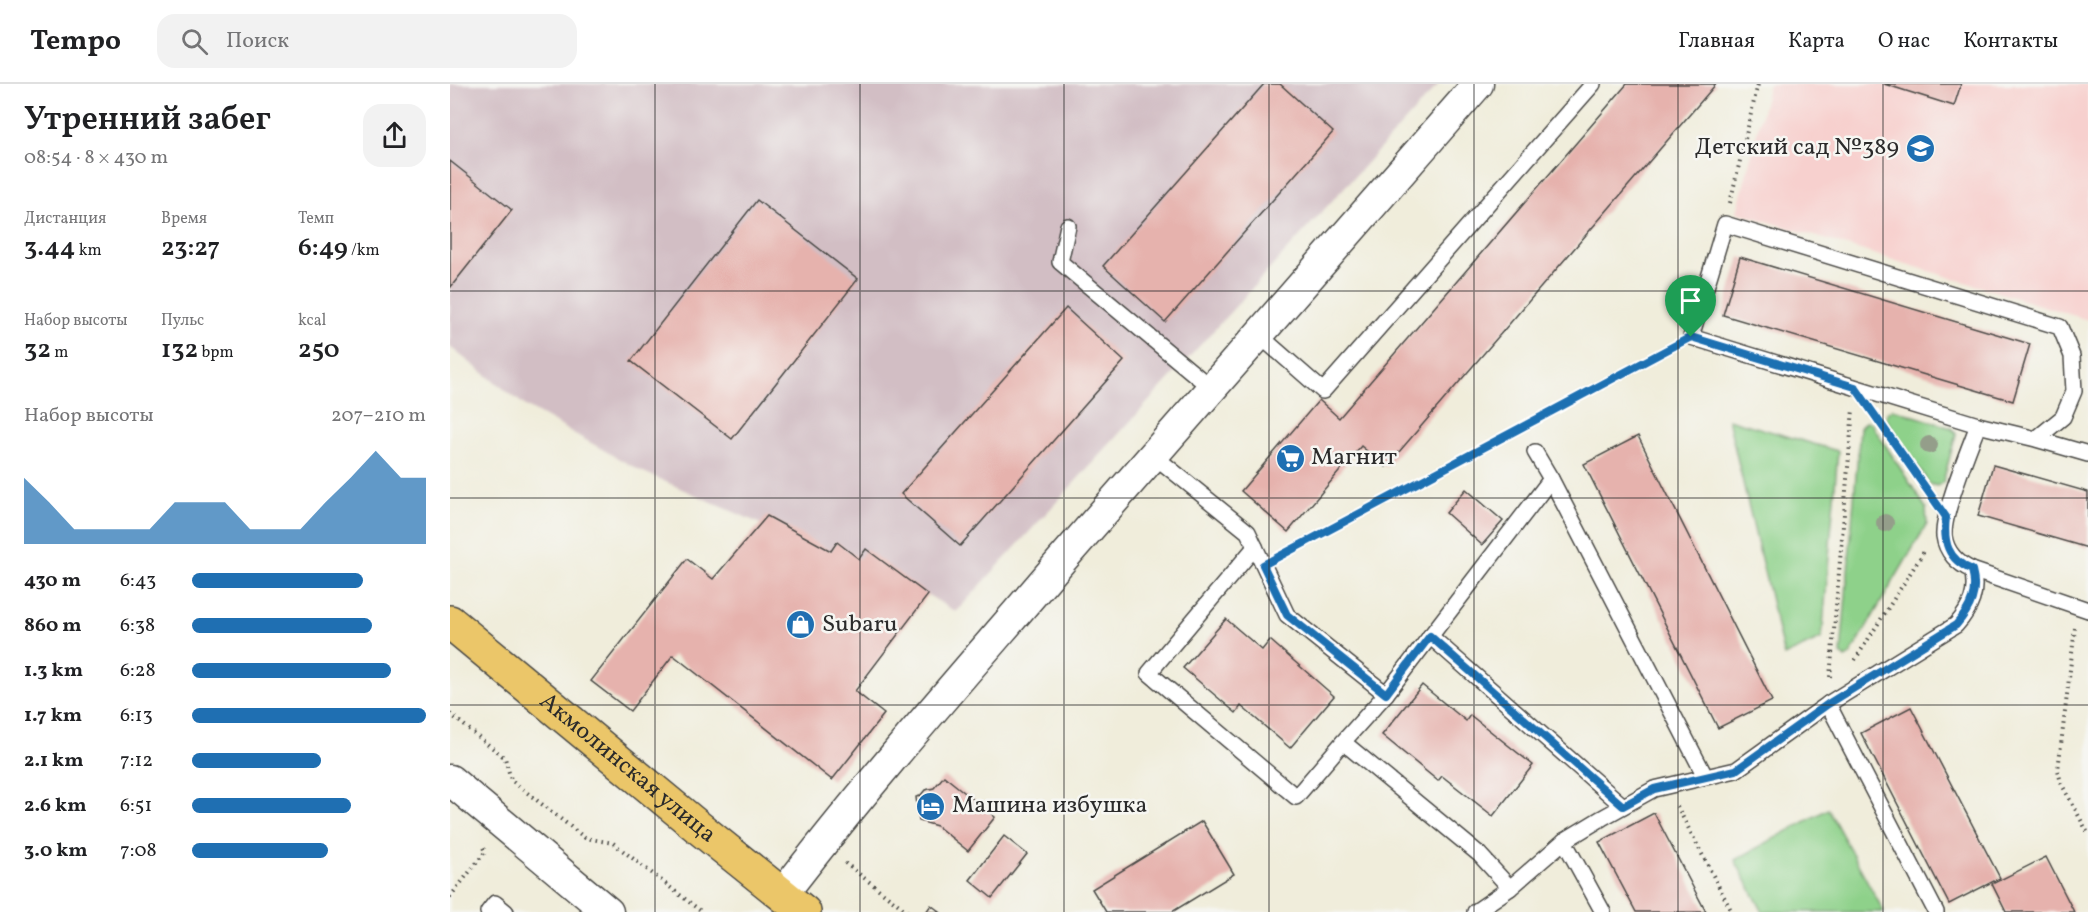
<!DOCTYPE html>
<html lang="ru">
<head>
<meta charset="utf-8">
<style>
  :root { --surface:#fff; --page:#f2f2f2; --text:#202124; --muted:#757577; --line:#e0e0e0; --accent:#1f6fb2 }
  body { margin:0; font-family:Vollkorn,serif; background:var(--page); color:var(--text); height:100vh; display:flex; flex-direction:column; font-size:22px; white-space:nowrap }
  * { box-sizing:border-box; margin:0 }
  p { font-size:20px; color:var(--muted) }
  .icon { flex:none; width:33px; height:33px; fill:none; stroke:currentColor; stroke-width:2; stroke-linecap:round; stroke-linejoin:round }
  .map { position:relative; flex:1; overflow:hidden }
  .details { display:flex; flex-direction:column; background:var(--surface); width:450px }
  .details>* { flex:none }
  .pin { position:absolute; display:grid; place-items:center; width:51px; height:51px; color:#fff; margin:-62px -26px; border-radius:50% 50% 50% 0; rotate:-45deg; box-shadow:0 0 6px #0007 }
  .pin .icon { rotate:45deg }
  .round { display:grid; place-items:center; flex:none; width:63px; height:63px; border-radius:18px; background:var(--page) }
  .head { display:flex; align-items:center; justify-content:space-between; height:102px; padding:0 24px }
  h1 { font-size:33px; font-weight:600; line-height:45px }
  .metrics { display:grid; grid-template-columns:repeat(3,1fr); gap:9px; height:102px; padding:6px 24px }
  .metrics div { display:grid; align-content:center }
  .metrics b { font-size:26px; font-weight:600 }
  .metrics small { font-size:16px; font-weight:400 }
  .metrics p { font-size:16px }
  .chart { height:168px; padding:12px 24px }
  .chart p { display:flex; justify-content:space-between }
  .chart svg { width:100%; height:108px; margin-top:6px; fill:var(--accent); opacity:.7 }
  ul { padding:0 24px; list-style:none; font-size:20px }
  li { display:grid; grid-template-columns:96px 72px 1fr; align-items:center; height:45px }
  li i { height:15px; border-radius:8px; background:var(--accent) }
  header { display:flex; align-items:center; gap:36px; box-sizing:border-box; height:84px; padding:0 30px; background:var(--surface); border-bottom:2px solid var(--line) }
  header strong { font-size:28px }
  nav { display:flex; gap:33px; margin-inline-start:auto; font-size:21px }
  .search { width:420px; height:54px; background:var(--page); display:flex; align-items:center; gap:15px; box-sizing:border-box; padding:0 21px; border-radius:18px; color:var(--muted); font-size:22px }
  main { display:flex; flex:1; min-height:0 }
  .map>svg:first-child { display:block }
  .built { fill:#f7d0ce }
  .industrial { fill:#d2bec4 }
  .green { fill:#8ed18a; stroke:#5c7e5a; stroke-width:1.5 }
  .building { fill:#e6b2ad }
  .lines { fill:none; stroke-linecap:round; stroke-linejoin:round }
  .lane-casing { stroke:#494845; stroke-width:18 }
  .street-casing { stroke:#494845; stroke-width:33 }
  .primary-casing { stroke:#494845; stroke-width:36 }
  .path { stroke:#494845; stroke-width:4; stroke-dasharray:1.5 4.5; stroke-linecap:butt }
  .lane { stroke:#fff; stroke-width:15 }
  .street { stroke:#fff; stroke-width:30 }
  .primary { stroke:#ebc669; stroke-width:33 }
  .tree { fill:#949e8a }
  .route-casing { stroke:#fff; stroke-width:12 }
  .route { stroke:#1f6fb2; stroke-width:8 }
  .grid { fill:none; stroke:#2b2b2b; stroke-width:1.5; stroke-opacity:0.55 }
  .labels { text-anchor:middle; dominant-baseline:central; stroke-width:5; stroke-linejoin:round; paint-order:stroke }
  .poi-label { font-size:24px; fill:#2b2b2b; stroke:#f6f6f2; text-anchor:start }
  .street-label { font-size:24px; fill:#2b2b2b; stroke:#f6f6f2 }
</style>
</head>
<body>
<header>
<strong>Tempo</strong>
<div class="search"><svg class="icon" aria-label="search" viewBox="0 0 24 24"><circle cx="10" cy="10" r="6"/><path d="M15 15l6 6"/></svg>Поиск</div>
<nav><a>Главная</a><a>Карта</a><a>О нас</a><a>Контакты</a></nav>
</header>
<main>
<section class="details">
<div class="head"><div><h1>Утренний забег</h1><p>08:54 · 8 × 430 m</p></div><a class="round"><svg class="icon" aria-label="share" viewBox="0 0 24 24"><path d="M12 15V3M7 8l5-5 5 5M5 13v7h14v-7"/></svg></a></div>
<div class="metrics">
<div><p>Дистанция</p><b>3.44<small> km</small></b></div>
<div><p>Время</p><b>23:27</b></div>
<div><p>Темп</p><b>6:49<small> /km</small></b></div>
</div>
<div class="metrics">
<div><p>Набор высоты</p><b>32<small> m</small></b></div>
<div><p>Пульс</p><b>132<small> bpm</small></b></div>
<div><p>kcal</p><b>250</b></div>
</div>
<div class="chart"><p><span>Набор высоты</span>207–210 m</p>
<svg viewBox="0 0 160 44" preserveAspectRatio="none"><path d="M0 44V17L10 27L20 38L30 38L40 38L50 38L60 27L70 27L80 27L90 38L100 38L110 38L120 27L130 17L140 6L150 17L160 17V44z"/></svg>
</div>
<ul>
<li><b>430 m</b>6:43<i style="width:73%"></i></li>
<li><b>860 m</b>6:38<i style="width:77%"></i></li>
<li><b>1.3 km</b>6:28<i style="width:85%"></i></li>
<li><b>1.7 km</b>6:13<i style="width:100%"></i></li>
<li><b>2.1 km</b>7:12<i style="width:55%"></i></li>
<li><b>2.6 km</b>6:51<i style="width:68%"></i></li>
<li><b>3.0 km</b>7:08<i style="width:58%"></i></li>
</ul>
</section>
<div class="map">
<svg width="1638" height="828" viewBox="0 0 1638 828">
  <rect width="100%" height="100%" fill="#f6f6f2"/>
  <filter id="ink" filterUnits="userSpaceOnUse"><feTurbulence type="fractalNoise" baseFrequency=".0167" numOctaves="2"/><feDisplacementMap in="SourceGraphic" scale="12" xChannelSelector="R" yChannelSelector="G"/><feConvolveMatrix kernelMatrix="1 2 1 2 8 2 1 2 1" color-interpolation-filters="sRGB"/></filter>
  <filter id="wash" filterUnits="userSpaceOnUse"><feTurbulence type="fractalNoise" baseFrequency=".008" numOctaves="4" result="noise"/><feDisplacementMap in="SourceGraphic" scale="24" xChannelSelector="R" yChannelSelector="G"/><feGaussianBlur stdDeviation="1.35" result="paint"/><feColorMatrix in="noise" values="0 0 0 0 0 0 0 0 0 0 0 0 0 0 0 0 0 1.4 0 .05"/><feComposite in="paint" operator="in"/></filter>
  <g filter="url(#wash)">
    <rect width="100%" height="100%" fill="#f0eddb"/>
    <path class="built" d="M1319,0H1638V236L1287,128Z"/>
    <path class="industrial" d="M0,0H989L506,528L478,511L416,466L409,475L387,458L381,467L317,432L311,440L189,386L77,323L0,263Z"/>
    <g class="green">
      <path d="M1443,325L1501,344L1506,350L1493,398L1487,402L1479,400L1436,335L1437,328Z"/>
      <path d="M1278,335L1388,367L1372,554L1334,572Z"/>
      <path d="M1415,338L1421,339L1476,424L1477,440L1400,571L1395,574L1391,570L1410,344Z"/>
      <path d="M1378,725L1434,828H1313L1285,776Z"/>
    </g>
    <g id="blocks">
      <g class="building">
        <path d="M814,0H830L883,48L715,238L653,182Z"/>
        <path d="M1177,0H1266L936,383L911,362L838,448L791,407L869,316L889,334Z"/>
        <path d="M1434,0H1511L1504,22Z"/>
        <path d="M0,77L62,126L0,204Z"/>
        <path d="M307,116L408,195L282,355L181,277Z"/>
        <path d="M1290,173L1580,260L1563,317L1273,231Z"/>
        <path d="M616,224L674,277L510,462L451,410Z"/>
        <path d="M1188,352L1322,617L1268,644L1134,380Z"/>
        <path d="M1543,381L1638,408V464L1528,432Z"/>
        <path d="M1016,405L1053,437L1032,461L996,429Z"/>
        <path d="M317,432L381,467L387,458L409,475L416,465L478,511L405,607L434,630L382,696L223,571L180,627L141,597L237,475L263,495Z"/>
        <path d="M776,535L812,566L820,556L884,612L840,664L791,622L786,629L733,584Z"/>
        <path d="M972,601L1016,637L1020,631L1083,681L1043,732L992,692L988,697L932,651Z"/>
        <path d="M1461,623L1550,794L1499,820L1411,649Z"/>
        <path d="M494,692L545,733L518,767L487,742L469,737L466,713L470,712L475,706L484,704Z"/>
        <path d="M1204,729L1256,828H1186L1149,758Z"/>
        <path d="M752,737L784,790L722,828H656L642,805Z"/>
        <path d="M554,752L577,770L542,814L520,796Z"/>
        <path d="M1596,773L1624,828H1556L1542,800Z"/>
        <path d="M481,821L490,828H476Z"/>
      </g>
    </g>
  </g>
  <g filter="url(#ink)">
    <use href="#blocks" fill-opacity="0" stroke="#494845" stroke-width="1.5"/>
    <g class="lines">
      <defs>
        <g id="lane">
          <path d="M618,142L610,178L761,304"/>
          <path d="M808,250L873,307L1143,0"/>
          <path d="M1586,355L1613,333L1624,307L1622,272L1610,243L1275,140L1241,253L1528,341L1586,355L1638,370"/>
          <path d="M1085,368L1101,395L1255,692"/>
          <path d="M703,371L798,448L837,531L936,610L893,658L1029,770L1060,804"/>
          <path d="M805,463L699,589L846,713L893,658"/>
          <path d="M1522,486C1508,480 1496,468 1494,452C1492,430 1519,365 1528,341"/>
          <path d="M980,552L1173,722"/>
          <path d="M936,610L1101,395"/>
          <path d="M1378,620L1486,828"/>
          <path d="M1114,757L1153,828"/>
          <path d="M38,828L45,819L56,828"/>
          <path d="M1025,828L1060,804L1114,757L1152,734L1204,705L1286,686L1378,620L1506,541C1521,524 1528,508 1522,486L1638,526"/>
        </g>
        <g id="street">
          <path d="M0,696L158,828"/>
          <path d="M332,811C420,696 517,587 611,477C750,318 888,159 1028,0"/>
        </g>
        <g id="primary">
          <path id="s1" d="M0,538L248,743L354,828"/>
        </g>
      </defs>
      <use href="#lane" class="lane-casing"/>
      <use href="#street" class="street-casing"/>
      <use href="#primary" class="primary-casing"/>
      <g class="path">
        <path d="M1280,119L1308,0"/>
        <path d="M1425,332L1479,410"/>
        <path d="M831,471L1222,263"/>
        <path d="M1625,544L1608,686L1611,699L1638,749"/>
        <path d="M1405,576L1475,466"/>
        <path d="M1380,593L1403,325"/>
        <path d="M0,630L55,674L61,696L135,754L163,759L252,828"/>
        <path d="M1227,722L1282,828"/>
        <path d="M395,779L458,828"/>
        <path d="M0,813L35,768L33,763"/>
      </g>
      <use href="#lane" class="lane"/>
      <use href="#street" class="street"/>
      <use href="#primary" class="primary"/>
    </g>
    <g class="tree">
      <circle cx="1479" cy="361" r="9"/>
      <circle cx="1435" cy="439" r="9"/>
    </g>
  </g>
  <g class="lines" filter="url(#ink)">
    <defs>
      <path id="route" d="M1241,253L1405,303L1496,433C1493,458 1497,475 1522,486C1528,508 1521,524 1506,541L1378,620L1286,686L1204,705L1173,722L980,552L936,610L837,531L813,481Z"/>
    </defs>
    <use href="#route" class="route-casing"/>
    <use href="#route" class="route"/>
  </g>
  <path class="grid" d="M205,0V828M410,0V828M614,0V828M819,0V828M1024,0V828M1228,0V828M1433,0V828M0,207H1638M0,414H1638M0,621H1638"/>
  <defs>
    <symbol id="school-disc" viewBox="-11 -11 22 22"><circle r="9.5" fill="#1f6fb2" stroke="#f6f6f2"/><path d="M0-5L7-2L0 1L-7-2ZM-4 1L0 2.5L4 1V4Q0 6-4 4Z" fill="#fff"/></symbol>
    <symbol id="supermarket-disc" viewBox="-11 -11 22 22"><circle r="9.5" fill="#1f6fb2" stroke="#f6f6f2"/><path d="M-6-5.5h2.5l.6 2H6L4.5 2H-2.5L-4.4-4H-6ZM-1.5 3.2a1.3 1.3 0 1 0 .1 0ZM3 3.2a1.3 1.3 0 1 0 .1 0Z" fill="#fff"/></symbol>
    <symbol id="shop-disc" viewBox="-11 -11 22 22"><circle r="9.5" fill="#1f6fb2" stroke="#f6f6f2"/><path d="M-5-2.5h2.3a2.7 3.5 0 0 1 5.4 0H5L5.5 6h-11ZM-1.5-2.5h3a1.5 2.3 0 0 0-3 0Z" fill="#fff"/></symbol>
    <symbol id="hotel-disc" viewBox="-11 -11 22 22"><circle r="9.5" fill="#1f6fb2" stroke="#f6f6f2"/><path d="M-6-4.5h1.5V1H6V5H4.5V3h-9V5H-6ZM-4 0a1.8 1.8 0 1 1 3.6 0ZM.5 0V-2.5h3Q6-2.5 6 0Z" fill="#fff"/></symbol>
  </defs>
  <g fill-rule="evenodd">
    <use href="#school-disc" x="1454" y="48" width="33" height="33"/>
    <use href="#supermarket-disc" x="824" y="358" width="33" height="33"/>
    <use href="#shop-disc" x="334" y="524" width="33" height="33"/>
    <use href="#hotel-disc" x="464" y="706" width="33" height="33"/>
  </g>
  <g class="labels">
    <g class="poi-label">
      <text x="1449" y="64" text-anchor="end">Детский сад №389</text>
      <text x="861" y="374">Магнит</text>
      <text x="372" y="541">Subaru</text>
      <text x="502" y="722">Машина избушка</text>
    </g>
    <g class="street-label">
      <text stroke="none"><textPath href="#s1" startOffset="230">Акмолинская улица</textPath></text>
    </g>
  </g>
</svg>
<div class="pin" style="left:1241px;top:253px;background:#1e9e55"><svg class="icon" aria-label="arrive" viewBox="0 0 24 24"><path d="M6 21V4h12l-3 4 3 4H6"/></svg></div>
</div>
</main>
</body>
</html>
